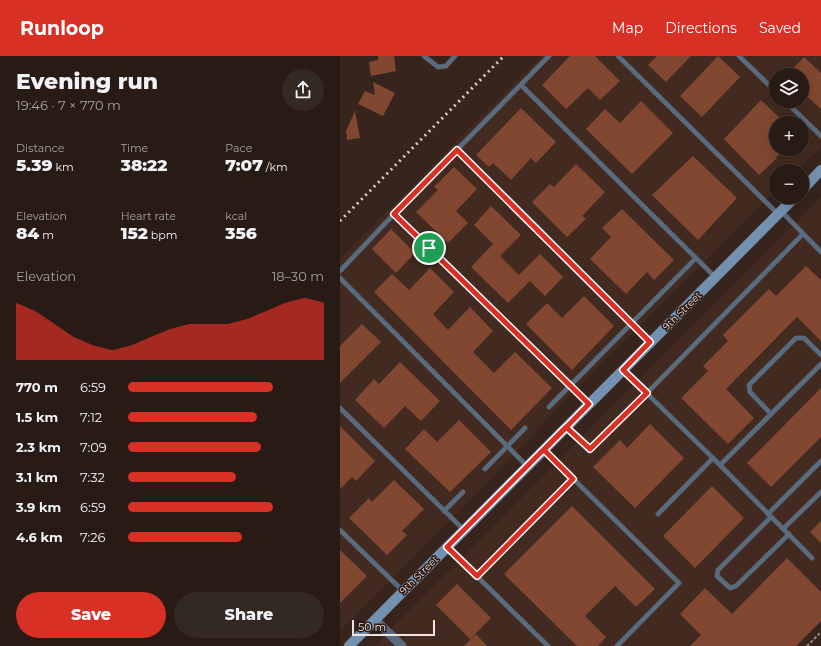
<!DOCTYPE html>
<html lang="en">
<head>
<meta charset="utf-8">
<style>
  :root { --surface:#281b16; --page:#342823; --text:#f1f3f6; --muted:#a5a1a1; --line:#443935; --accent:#d93025 }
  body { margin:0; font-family:Montserrat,sans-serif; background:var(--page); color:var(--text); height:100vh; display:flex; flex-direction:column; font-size:15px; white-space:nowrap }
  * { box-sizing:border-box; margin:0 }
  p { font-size:13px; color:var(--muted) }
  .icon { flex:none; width:22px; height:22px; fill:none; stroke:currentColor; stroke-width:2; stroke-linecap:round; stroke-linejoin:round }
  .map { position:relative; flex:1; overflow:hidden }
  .sheet { display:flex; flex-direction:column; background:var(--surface); width:340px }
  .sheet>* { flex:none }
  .controls { position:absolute; left:429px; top:12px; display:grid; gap:8px }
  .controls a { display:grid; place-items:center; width:40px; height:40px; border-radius:50%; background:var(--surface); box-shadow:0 4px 16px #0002,0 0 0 1px var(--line); font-size:20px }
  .scale { position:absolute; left:12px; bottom:10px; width:83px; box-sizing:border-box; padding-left:4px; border:2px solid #f1e4df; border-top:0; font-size:11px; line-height:14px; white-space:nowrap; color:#f1e4df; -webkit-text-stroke:3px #2b1a13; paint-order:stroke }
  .pin { position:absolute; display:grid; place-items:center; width:34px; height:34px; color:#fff; margin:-17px; border:2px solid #fff; border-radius:50%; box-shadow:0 1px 4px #0007 }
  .round { display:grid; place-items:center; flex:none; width:42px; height:42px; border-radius:21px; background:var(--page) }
  .overview { display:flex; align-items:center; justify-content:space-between; height:68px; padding:0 16px }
  h1 { font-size:22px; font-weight:800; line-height:30px }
  .metrics { display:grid; grid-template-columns:repeat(3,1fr); gap:6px; height:68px; padding:4px 16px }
  .metrics div { display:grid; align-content:center }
  .metrics b { font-size:17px; font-weight:800 }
  .metrics small { font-size:11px; font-weight:400 }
  .metrics p { font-size:11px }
  .chart { height:112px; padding:8px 16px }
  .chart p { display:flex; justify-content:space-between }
  .chart svg { width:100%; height:72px; margin-top:4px; fill:var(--accent); opacity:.7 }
  .action { display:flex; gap:8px; margin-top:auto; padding:8px 16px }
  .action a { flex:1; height:46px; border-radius:24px; background:var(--accent); color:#fff; font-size:16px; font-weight:800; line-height:46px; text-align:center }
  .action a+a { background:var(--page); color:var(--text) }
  ul { padding:0 16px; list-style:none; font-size:13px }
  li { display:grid; grid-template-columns:64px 48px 1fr; align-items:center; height:30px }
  li i { height:10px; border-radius:5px; background:var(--accent) }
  header { display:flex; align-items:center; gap:24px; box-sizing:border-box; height:56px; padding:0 20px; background:var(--accent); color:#fff }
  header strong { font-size:19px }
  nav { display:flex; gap:22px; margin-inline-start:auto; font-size:14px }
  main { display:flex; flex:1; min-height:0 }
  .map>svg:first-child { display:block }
  .built { fill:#422a20; fill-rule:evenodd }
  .building { fill:#814730 }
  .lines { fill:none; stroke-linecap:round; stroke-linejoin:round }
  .lane-casing { stroke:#503f38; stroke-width:5.5 }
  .street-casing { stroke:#503f38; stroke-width:10 }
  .secondary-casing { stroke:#503f38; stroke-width:11 }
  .path { stroke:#998a84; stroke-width:2; stroke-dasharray:3 2; stroke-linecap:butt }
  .lane { stroke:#596b7f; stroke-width:4.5 }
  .street { stroke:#596b7f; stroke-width:9 }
  .secondary { stroke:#7391b1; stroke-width:10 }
  .rail { stroke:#d9cbc6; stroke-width:3; stroke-dasharray:2 4; stroke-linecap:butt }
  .route-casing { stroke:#fff; stroke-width:8 }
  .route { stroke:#d93025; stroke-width:5 }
  .labels { text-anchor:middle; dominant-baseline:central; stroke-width:3; stroke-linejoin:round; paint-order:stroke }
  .street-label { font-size:10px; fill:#f1e4df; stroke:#2b1a13 }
</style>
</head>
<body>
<header>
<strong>Runloop</strong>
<nav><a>Map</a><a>Directions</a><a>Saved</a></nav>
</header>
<main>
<section class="sheet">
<div class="overview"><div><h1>Evening run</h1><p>19:46 · 7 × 770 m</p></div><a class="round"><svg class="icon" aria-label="share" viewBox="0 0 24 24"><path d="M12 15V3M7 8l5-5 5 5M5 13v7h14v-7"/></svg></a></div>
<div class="metrics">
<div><p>Distance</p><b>5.39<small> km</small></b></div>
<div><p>Time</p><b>38:22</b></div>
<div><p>Pace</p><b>7:07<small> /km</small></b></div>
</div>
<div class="metrics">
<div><p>Elevation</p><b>84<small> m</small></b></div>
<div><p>Heart rate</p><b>152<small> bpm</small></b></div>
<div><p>kcal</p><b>356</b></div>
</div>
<div class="chart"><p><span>Elevation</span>18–30 m</p>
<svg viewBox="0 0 160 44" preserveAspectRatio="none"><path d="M0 44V9L10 14L20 22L30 30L40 35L50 38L60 35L70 30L80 25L90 22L100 22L110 22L120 19L130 14L140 9L150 6L160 9V44z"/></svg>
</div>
<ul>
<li><b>770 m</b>6:59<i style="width:74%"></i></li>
<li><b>1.5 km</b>7:12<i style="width:66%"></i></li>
<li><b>2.3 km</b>7:09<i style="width:68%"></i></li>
<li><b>3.1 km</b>7:32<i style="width:55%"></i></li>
<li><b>3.9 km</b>6:59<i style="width:74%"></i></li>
<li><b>4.6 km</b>7:26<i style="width:58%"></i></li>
</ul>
<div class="action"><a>Save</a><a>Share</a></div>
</section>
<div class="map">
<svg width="481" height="590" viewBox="0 0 481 590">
  <rect width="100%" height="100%" fill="#36241d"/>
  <g class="built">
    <path d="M201,0H481V91L456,115H436V135L245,324L149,425L0,575V203ZM436,19H462V45H436ZM436,67H462V93H436Z"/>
    <path d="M481,141V566L458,590H34Z"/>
  </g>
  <g class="building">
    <path d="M38,0H54L56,15L31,20L29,6L38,4Z"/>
    <path d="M230,0H255L280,25L260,44L248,32L226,53L202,29Z"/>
    <path d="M317,0H351L326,26L308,9Z"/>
    <path d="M378,0L400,21L362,61L340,40Z"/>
    <path d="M464,1L481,17V53L462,36V19H447Z"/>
    <path d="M33,26L55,37L43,60L18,48L25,35L35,39Z"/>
    <path d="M421,44L445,67H436V93H444L436,101L437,102L419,119L384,83Z"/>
    <path d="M301,45L333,77L292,118L246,73L265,53L280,67Z"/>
    <path d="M181,52L216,86L196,107L191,102L171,124L153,107L149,111L136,99Z"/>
    <path d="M15,55L20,82L7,84L6,75Z"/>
    <path d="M353,100L397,142L358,184L312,139Z"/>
    <path d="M236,108L265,136L242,160L246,163L227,181L192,146L210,128L214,131Z"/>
    <path d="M114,111L137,133L116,155L128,167L108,187L76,156L98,134L94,131Z"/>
    <path d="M151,150L181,179L160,200L179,219L200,198L223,221L205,240L190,225L168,247L131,211L153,188L134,169Z"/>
    <path d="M282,153L334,204L314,224L307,216L286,238L250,203L271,181L262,172Z"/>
    <path d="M51,173L75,197L56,217L32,193Z"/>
    <path d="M466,210L481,224V285L457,261L386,333L414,362L388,388L341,342L368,315L363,310L388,285L383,279L429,233L436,240Z"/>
    <path d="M90,212L114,236L93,258L108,274L130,251L153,275L133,296L154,317L175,296L212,332L171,374L34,236L52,218L69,234Z"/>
    <path d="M244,240L274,270L232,314L186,268L207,247L222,262Z"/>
    <path d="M22,268L41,286L0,327V290Z"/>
    <path d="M60,306L100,345L81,365L65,350L44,372L15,344L34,323L39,328Z"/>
    <path d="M481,332V381L431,431L407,407Z"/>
    <path d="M119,364L151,396L110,436L65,393L84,373L97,386Z"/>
    <path d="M310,368L344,402L295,452L253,411L280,384L287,392Z"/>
    <path d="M0,370L35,405L16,425L12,421L0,433Z"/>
    <path d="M54,424L84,453L62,475L67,479L47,499L9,462L29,442L32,446Z"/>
    <path d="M372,430L404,462L355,512L323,480Z"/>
    <path d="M232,450L315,533L296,551L275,530L245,560L266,581L258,590H237L164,518Z"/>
    <path d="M481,465V487L470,476Z"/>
    <path d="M0,494L27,520L0,547Z"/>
    <path d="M447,502L481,536V565L456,590H350L361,579L340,558L365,532L392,558Z"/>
    <path d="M117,528L151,562L130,583L96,549Z"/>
    <path d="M136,578L147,590H124Z"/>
  </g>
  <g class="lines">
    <defs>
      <g id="lane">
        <path d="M84,0L98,11L106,10L115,0"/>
        <path d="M209,0L54,158L249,348"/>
        <path d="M278,0L438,158"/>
        <path d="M399,0L436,36"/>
        <path d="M181,29L375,221"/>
        <path d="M445,45L481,80"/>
        <path d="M117,94L310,286"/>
        <path d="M441,155L481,196"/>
        <path d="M0,215L54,158"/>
        <path d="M0,222L187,410"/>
        <path d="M283,314L380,409L481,308"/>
        <path d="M209,351L356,202"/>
        <path d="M0,352L124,474"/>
        <path d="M431,358L410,336L409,329L456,282H464L481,299"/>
        <path d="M226,372L250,393L307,337L463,178"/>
        <path d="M204,394L339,527L277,590"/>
        <path d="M380,409L472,502"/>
        <path d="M145,413L185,372"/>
        <path d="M104,455L123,436"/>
        <path d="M318,458L373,402"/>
        <path d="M428,458L481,405"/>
        <path d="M431,461L378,514L377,520L390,532L396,530L449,478"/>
        <path d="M443,473L481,436"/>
        <path d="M0,474L63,535"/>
        <path d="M107,491L208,590"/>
        <path d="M137,520L233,423"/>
      </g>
      <path id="street" d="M35,564L62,590"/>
      <g id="secondary">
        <path d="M462,134L481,114"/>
        <path d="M9,590L455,141"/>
      </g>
    </defs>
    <use href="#lane" class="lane-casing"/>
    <use href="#street" class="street-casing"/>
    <use href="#secondary" class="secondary-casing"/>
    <path class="path" d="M467,590L481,576"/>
    <use href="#lane" class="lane"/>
    <use href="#street" class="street"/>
    <use href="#secondary" class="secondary"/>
    <path class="rail" d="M0,165L164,0"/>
  </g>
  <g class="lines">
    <defs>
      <path id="route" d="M89,192L249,348L204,394L233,423L137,520L107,491L226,371L250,393L307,337L283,314L310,286L117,94L54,158L89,192"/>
    </defs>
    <use href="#route" class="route-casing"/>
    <use href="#route" class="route"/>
  </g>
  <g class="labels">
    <g class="street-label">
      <text transform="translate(342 255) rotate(-45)">9th Street</text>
      <text transform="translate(79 519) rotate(-45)">9th Street</text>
    </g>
  </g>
</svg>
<div class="controls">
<a><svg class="icon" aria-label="layers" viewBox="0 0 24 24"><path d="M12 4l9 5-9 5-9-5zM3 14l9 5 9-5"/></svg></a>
<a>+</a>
<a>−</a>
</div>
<div class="scale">50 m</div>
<div class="pin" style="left:89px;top:192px;background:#1e9e55"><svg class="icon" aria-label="arrive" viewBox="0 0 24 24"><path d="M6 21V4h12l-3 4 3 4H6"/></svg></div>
</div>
</main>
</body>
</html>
